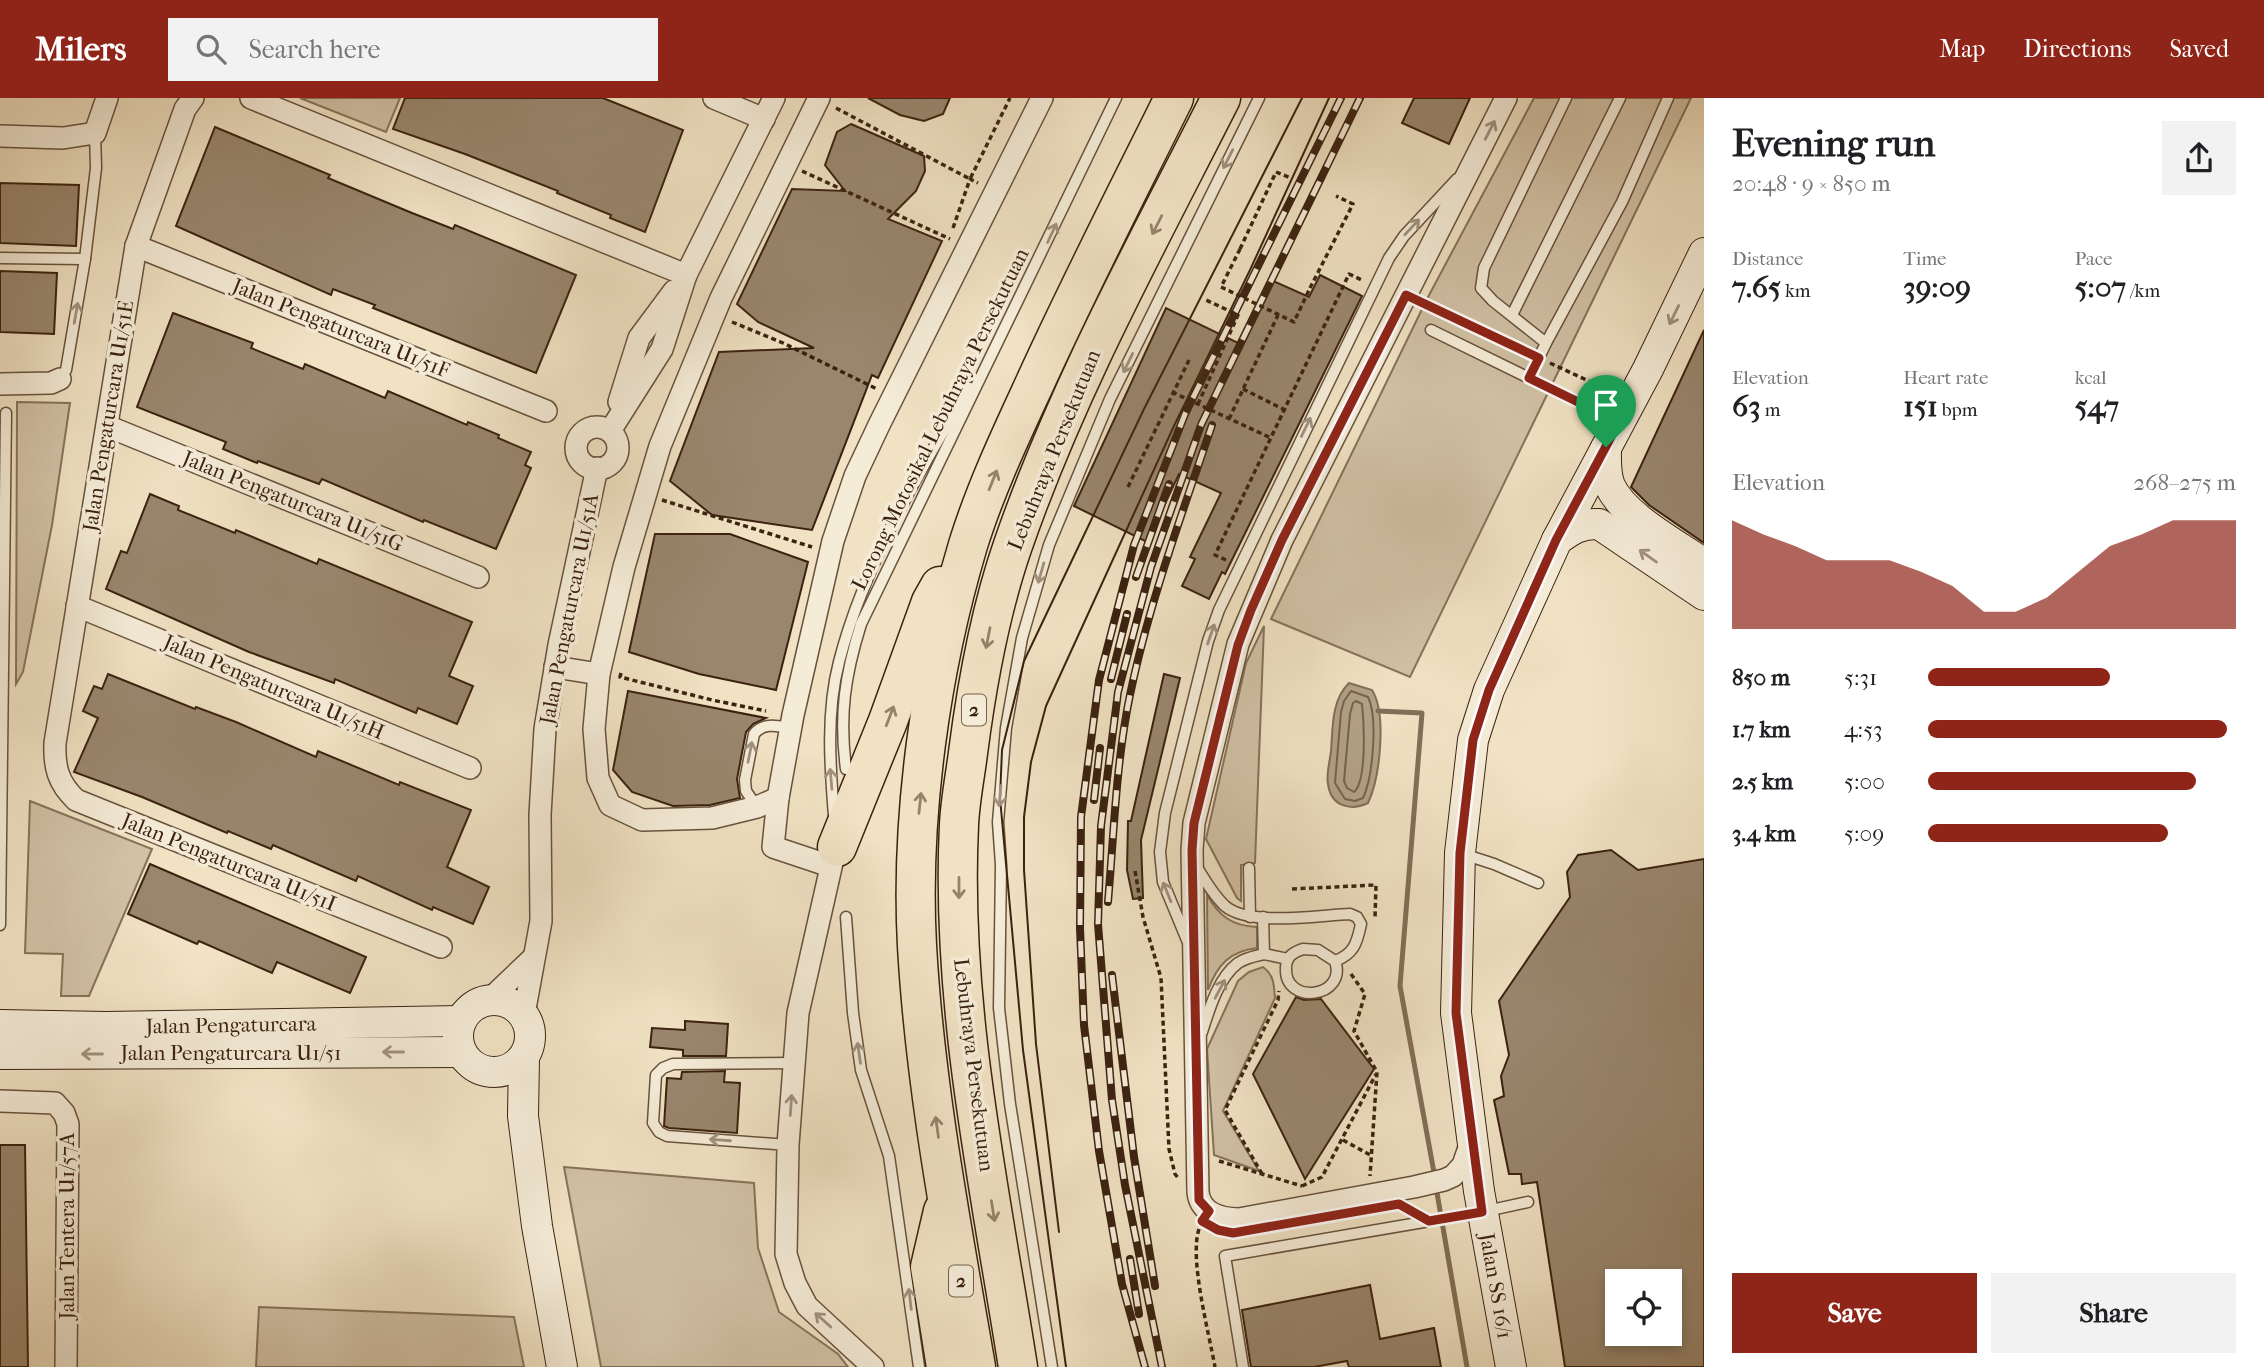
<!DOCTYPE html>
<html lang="en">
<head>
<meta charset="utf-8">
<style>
  :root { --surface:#fff; --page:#f2f2f2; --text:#202124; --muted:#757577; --accent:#8f2418 }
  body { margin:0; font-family:"IM FELL French Canon",serif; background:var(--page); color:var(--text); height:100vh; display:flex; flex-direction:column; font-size:26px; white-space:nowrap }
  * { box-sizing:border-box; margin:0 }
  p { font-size:23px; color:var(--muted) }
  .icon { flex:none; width:38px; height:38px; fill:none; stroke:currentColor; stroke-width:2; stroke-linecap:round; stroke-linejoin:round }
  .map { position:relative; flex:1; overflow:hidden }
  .sheet { display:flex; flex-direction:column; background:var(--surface); width:560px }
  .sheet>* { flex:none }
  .buttons { position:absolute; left:1605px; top:1171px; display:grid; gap:14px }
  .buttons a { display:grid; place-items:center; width:77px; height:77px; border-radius:0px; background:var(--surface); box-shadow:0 4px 10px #0003; font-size:35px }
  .pin { position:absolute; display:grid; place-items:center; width:60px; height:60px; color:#fff; margin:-72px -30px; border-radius:50% 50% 50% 0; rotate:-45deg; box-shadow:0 0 7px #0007 }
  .pin .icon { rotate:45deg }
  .round { display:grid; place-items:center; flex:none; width:74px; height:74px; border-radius:0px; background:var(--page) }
  .summary { display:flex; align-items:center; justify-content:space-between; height:119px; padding:0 28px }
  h1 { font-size:38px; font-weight:700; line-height:52px }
  .figures { display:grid; grid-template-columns:repeat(3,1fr); gap:10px; height:119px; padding:7px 28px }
  .figures div { display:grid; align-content:center }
  .figures b { font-size:30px; font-weight:700 }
  .figures small { font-size:19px; font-weight:400 }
  .figures p { font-size:19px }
  .chart { height:196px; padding:14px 28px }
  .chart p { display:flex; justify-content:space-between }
  .chart svg { width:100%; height:126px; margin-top:7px; fill:var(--accent); opacity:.7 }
  .button { display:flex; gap:14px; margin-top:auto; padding:14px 28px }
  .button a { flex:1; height:80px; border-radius:0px; background:var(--accent); color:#fff; font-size:28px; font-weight:700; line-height:80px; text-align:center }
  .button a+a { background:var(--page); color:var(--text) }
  ul { padding:0 28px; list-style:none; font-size:23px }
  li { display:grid; grid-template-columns:112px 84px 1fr; align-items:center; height:52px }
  li i { height:18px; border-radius:9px; background:var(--accent) }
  header { display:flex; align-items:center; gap:42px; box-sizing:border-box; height:98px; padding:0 35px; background:var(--accent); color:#fff }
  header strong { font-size:33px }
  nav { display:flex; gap:38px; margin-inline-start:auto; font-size:24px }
  .search { width:490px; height:63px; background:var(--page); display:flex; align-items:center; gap:18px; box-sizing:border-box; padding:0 24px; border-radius:0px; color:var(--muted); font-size:26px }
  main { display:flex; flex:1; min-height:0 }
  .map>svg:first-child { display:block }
  .green { fill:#d1c1a5; stroke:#86725a; stroke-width:2 }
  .water { fill:#b2a186; stroke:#826e57; stroke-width:2 }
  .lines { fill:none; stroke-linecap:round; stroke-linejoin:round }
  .shore { stroke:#76624b; stroke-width:2 }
  .stream { stroke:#826e57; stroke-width:5 }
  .building { fill:#99866d; stroke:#3b2210; stroke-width:2; fill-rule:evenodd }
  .lane-casing { stroke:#68523d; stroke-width:13 }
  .street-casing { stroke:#68523d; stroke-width:24 }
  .secondary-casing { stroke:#3b2210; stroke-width:32 }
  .highway-casing { stroke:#3b2210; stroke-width:41 }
  .path { stroke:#3b2210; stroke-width:3.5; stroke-dasharray:5 3.5; stroke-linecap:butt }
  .lane { stroke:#f5ecd8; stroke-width:10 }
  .street { stroke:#f5ecd8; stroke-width:21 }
  .secondary { stroke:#f5ecd8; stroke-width:30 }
  .highway { stroke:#f0e2c3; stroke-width:38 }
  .tram { stroke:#3b2210; stroke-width:2 }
  .rail-casing { stroke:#3b2210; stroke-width:8 }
  .rail { stroke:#f5ecd8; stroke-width:5; stroke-dasharray:16; stroke-linecap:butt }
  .path-bridge { stroke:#3b2210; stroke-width:3.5; stroke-dasharray:5 3.5; stroke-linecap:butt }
  .oneway { stroke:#a1917e }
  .oneway2 { stroke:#96826a }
  .route-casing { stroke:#fff; stroke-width:14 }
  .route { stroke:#8f2418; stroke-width:9 }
  .labels { text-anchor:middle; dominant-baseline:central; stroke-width:7; stroke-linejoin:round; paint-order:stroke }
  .shield { fill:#f5ecd8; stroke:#735f4c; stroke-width:2 }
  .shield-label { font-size:19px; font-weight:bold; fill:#3b2210 }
  .street-label { font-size:21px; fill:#3b2210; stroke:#f5ecd8 }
</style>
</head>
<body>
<header>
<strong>Milers</strong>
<div class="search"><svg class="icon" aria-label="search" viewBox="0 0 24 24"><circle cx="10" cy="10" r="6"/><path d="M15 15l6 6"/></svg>Search here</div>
<nav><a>Map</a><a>Directions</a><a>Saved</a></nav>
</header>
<main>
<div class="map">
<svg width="1704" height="1269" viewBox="0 0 1704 1269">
  <rect width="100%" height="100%" fill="#f0e2c3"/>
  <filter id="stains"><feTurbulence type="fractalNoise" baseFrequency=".00286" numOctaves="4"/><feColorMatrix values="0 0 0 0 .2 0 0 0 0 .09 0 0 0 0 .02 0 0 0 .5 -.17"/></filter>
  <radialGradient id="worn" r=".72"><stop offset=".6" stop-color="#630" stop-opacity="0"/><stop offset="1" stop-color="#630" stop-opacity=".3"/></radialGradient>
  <g class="green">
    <path d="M300,0H400L386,34Z"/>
    <path d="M1534,0H1691L1410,579L1271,521L1427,201Z"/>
    <path d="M17,304L70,305L52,427L23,574L16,586Z"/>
    <path d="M1264,528L1255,765L1241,767V803L1237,800L1206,741L1246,565Z"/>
    <path d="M30,703L152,751L89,898H61L63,856L25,855Z"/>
    <path d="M1207,797C1219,818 1232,828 1257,829V850C1230,853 1217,867 1208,892Z"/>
    <path d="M1263,869C1274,877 1274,887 1275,900L1223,1013L1259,1073L1214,1057L1207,951L1238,883L1249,874Z"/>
    <path d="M564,1069L754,1085L758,1150L779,1214L838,1256L848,1269H601Z"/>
    <path d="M259,1209L514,1219L524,1269H256Z"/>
  </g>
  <path class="water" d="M1349,585L1372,592C1387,616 1380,680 1368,705C1351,713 1331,709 1328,686C1326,676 1330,663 1331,653C1333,629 1331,603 1349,585Z"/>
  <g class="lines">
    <g class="shore">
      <path d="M1351,593L1368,599C1378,619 1373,679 1363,700L1355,703L1345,701L1335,685L1341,614L1344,603Z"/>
      <path d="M1356,603L1362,606C1364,625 1367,683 1354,694L1347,690L1344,683L1350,616L1353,605Z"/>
    </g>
    <g class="stream">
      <path d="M1378,613L1422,615L1400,888L1435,1080"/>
      <path d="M1436,1089L1467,1269"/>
    </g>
  </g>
  <g class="building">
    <path d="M405,0H603L683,32L645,134L610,120L611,117L557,95L558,93L465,56L393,31Z"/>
    <path d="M868,0H950L943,16L924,23L900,17Z"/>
    <path d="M1414,0H1470L1449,46L1402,25Z"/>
    <path d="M851,26L924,58L925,73L916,93L888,121L942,143L878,280L872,277L812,432L712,417L670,383L719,254L814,250L758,224L737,206L792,91L845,93L825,67L837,34Z"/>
    <path d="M215,29L330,77L328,80L412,115L453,131L455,127L576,177L536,275L373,210L375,207L333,191L331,197L176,128Z"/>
    <path d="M0,85L79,87L76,148L0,145Z"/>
    <path d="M0,173L57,175L54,236L0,234Z"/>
    <path d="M1320,177L1362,198L1225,476L1222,474L1209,501L1182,488L1195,461L1190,459L1221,395L1179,376L1147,444L1074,408L1166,210L1240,246L1271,182L1309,199Z"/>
    <path d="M173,215L253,245L251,250L303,271L305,266L385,300L388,293L467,327L468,324L499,337L498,340L531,354L525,367L531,370L496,451L424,422L423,424L322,381L319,386L258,363L257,365L223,351L226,344L137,309Z"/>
    <path d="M1704,232V445L1649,407L1631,389Z"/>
    <path d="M150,396L179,408L178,412L235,435L236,432L317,466L319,461L472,524L449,578L473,588L457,626L418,610L416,615L335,581L334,585L249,554L106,491L121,453L127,455Z"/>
    <path d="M655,436H730L808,464L776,592L699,576L629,554Z"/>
    <path d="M108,576L195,611L196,609L236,624L316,659L318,653L399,687L400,684L471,712L447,769L489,789L473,826L433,809L432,812L358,778L356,783L273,747L271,751L228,733L227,735L142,699L74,674L98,620L83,613L94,588L102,591Z"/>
    <path d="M1164,576L1180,580L1141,742L1143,800L1133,801L1127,772L1128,723H1131Z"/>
    <path d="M628,593L766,620L753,626L746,634L737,681L740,700L710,707L673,708L632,694L613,672Z"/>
    <path d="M1611,752L1638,772L1704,761V1269H1565L1537,1084L1522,1086L1521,1076H1509L1494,1002L1504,998L1501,978L1509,957L1499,903L1570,799L1567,774L1578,757ZM1617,1183H1670V1236H1617Z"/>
    <path d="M150,766L366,859L350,895L277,864L272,875L199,843L197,846L128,816Z"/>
    <path d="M1296,899L1304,902L1321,901L1374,971L1305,1081L1253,976Z"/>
    <path d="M685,923L728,926L726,958H683V952L650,949L652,930L685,932Z"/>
    <path d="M725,973L724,984L740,985L737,1035L669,1030L664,1028L667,980L681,981L682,974Z"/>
    <path d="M0,1047H25L28,1269H0Z"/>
    <path d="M1370,1187L1380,1241L1434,1230L1441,1269H1349L1347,1263L1314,1269H1251L1242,1212Z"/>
  </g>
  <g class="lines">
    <defs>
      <g id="lane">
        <path d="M0,160L85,161"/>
        <path d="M1512,217L1620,0"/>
        <path d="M1431,232L1617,323"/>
        <path d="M1546,245L1622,104L1668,0"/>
        <path d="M1529,280L1546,245L1493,203L1481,190L1484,170L1566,0"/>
        <path d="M60,281L66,272L85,161L96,70L95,35"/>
        <path d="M846,671C839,617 845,577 861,526L1116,0"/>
        <path d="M757,709L746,693L745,682L754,636C763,624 778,628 791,630"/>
        <path d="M834,718C830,668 826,614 839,564C862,473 920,369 970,290"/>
        <path d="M1463,756L1494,766L1538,785"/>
        <path d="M1196,768C1205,782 1213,797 1225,808C1250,829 1319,817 1350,816L1357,819L1361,826C1357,845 1354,856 1335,863"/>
        <path d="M1249,770L1250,819"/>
        <path d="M846,819L853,915L861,972L889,1058L919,1269"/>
        <path d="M1263,819L1264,856L1288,861"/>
        <path d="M0,827L6,315"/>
        <path d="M1187,842L1163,784L1160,754L1165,715L1208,543L1219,512L1389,160L1404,138L1457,81"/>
        <path d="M1303,851L1318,852L1335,863C1348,900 1284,908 1286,870C1286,858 1294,854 1303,851Z"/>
        <path d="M1202,934C1209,912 1218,880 1238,865C1245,860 1255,858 1264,856"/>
        <path d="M788,1047L667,1038L659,1034L653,1025L656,977L663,970L673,966L794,965"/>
        <path d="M1052,1269L1010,1006L999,910L1001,767L998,724L1006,630L1022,540L1049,447L1110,301L1259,0"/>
        <path d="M1243,1269L1225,1158L1482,1114L1528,1104"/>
      </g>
      <g id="street">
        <path d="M193,0L185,11L136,148L55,645C54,669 58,685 76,702L441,849"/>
        <path d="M251,0L686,177"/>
        <path d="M714,0L764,21"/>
        <path d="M0,38L63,40L95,35L107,0"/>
        <path d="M136,148L546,313"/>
        <path d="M0,286L51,285L60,281"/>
        <path d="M619,304L639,240L674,193"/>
        <path d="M107,328L478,479"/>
        <circle cx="597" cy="350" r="21"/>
        <path d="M610,333L662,251L686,177L774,0"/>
        <path d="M77,508L470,670"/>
        <path d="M555,569L599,576"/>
        <path d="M778,700L757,709L712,720L642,722L610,707L598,680L594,631L599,576L624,469L660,348L721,200L819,0"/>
        <path d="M834,756L798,915L788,1047L786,1156L795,1185L807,1208L873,1269"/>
        <path d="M830,768L773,749L778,700L793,617L833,443L855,378L879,327L1042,0"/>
        <path d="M490,901L532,861"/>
        <path d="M524,916L541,823L540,717L545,631L559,547L597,370"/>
        <path d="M0,1003L55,1005L64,1015L68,1026L66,1269"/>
        <path d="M1471,1044L1463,1067L1453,1078L1444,1082L1414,1089L1239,1121C1221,1121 1200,1115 1198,1094L1192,752L1194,725L1238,546L1282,442L1506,0"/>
      </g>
      <g id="secondary">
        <path d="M1606,350C1606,362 1605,376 1610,388C1624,419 1676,446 1704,466"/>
        <path d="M1557,442C1571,432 1581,425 1599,426L1704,497"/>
        <circle cx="494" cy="938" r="36"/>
        <path d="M0,927L106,929L461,923"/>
        <path d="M0,956L461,954"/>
        <path d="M524,959L523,1018L537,1128L562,1269"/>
        <path d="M1511,1269L1479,1093L1456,915L1460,755L1473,642L1489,592L1557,442L1648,271L1704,155"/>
      </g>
      <g id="highway">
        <path d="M837,749L888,623L931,504L940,488"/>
        <path d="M943,1113L930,1169L946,1269"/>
        <path d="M976,1269C952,1129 925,989 917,848C910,718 931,571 968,447C985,392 1010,339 1034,287C1078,190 1127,95 1174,0"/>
        <path d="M1018,1269C990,1090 950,909 959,727C960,703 965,679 968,655C977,585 990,513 1013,447C1067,291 1147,146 1221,0"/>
      </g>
    </defs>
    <use href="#lane" class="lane-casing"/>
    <use href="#street" class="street-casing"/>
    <use href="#secondary" class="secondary-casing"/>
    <use href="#highway" class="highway-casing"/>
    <g class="path">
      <path d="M836,10L970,81L1010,0"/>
      <path d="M802,73L950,141"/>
      <path d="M953,130L970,81L978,85"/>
      <path d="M1240,151L1276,74L1291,80"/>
      <path d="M1310,190L1353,106L1336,98"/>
      <path d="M1424,206L1528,254"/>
      <path d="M732,224L783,245L877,291"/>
      <path d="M1550,265L1610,293"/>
      <path d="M1243,291L1285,312"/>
      <path d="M1229,321L1278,217"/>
      <path d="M1128,389L1189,262"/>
      <path d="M662,402L812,449"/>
      <path d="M1226,462L1215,457L1349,176L1364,183"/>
      <path d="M621,575L620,579L712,602L766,613"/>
      <path d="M1135,773L1143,819L1161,880L1169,1051L1175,1076L1179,1081"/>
      <path d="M1292,791L1376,787L1375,820"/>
      <path d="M1351,876L1365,896L1354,933L1377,974L1370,1078"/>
      <path d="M1343,1042L1372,1058"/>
      <path d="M1219,1063L1302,1088"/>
      <path d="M1262,1076L1225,1012L1278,902L1279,893"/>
      <path d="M1302,1088L1322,1079L1376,976"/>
      <path d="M1199,1131C1189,1161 1209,1235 1215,1269"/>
    </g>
    <use href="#lane" class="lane"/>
    <use href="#street" class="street"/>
    <use href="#secondary" class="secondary"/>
    <use href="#highway" class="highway"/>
    <g class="tram">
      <path d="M1059,1134L1036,946L1024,772V719L1031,664L1046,608L1173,330L1250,172L1329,0"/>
      <path d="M1066,1269L1023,952L1000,700L1002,652L1024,563L1144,311L1302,0"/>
    </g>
    <defs>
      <g id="rail">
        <path d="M1136,479L1169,386"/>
        <path d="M1111,581L1127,516"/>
        <path d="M1094,702L1100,650"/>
        <path d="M1108,804C1114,735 1116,664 1130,597C1149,505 1182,416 1212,327"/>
        <path d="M1112,877L1134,1059L1155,1188"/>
        <path d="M1130,1161L1139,1216"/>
        <path d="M1145,1269L1122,1186L1099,1053L1084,927L1080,830L1081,719L1099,582L1134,447L1185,316L1341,0"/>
        <path d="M1162,1269L1125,1087L1112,1002L1098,826L1101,728L1118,594L1151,469L1201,327L1360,0"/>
      </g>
    </defs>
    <use href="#rail" class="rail-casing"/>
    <use href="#rail" class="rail"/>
    <g class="path-bridge">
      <path d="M1240,151L1221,189L1294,224L1310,190"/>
      <path d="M1172,294L1271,340"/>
      <path d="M1198,306L1238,217L1206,202"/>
    </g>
  </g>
  <defs><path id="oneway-shaft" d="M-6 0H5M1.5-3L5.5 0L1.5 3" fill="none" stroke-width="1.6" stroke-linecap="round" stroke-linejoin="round" transform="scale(1.75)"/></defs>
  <g class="oneway">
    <use href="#oneway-shaft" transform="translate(1490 32) rotate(-63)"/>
    <use href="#oneway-shaft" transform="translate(1228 61) rotate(117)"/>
    <use href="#oneway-shaft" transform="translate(1412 129) rotate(-47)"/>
    <use href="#oneway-shaft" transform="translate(1052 135) rotate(-65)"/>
    <use href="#oneway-shaft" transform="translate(76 215) rotate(-80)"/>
    <use href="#oneway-shaft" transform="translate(1674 217) rotate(116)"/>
    <use href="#oneway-shaft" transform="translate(1128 265) rotate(116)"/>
    <use href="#oneway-shaft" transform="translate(1306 329) rotate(-64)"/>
    <use href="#oneway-shaft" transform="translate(1648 458) rotate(-145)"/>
    <use href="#oneway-shaft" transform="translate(1041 475) rotate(106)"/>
    <use href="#oneway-shaft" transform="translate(1211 536) rotate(-71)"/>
    <use href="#oneway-shaft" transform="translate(750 654) rotate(-79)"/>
    <use href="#oneway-shaft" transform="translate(831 681) rotate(-95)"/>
    <use href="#oneway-shaft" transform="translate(1000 698) rotate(95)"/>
    <use href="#oneway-shaft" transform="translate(1167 794) rotate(-112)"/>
    <use href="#oneway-shaft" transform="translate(1220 891) rotate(-62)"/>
    <use href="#oneway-shaft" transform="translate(393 954) rotate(180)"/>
    <use href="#oneway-shaft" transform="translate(859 955) rotate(-98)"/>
    <use href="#oneway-shaft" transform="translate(92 956) rotate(-180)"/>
    <use href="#oneway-shaft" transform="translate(791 1007) rotate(-86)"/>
    <use href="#oneway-shaft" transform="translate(720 1042) rotate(-176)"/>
    <use href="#oneway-shaft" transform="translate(910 1201) rotate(-97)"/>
    <use href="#oneway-shaft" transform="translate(823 1222) rotate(-138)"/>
  </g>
  <g class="oneway2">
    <use href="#oneway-shaft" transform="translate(1157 127) rotate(117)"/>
    <use href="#oneway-shaft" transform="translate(993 382) rotate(-68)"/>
    <use href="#oneway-shaft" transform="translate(988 540) rotate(101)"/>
    <use href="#oneway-shaft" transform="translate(890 618) rotate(-69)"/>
    <use href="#oneway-shaft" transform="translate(920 705) rotate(-84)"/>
    <use href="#oneway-shaft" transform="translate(959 790) rotate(90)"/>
    <use href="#oneway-shaft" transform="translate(937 1029) rotate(-98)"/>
    <use href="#oneway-shaft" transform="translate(993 1113) rotate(81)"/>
  </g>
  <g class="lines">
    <defs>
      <path id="route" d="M1406,197L1539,260L1529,280L1619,324L1556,442L1489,592L1473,642L1460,755L1456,915L1482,1114L1429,1123L1399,1106L1233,1135L1218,1132L1202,1123L1209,1113L1199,1102L1192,752L1194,725L1238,547L1251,512L1282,442Z"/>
    </defs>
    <use href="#route" class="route-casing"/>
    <use href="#route" class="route"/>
  </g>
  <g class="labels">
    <g class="shield">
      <rect x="962" y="596.5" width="24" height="31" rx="5"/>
      <rect x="949" y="1167.5" width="24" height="31" rx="5"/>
    </g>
    <g class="shield-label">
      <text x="974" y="612">2</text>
      <text x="961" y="1183">2</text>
    </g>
    <g class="street-label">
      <text transform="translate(341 230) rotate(22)">Jalan Pengaturcara U1/51F</text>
      <text transform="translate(108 318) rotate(-81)">Jalan Pengaturcara U1/51E</text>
      <text transform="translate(940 321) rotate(-64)">Lorong Motosikal Lebuhraya Persekutuan</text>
      <text transform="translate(1054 352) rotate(-68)">Lebuhraya Persekutuan</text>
      <text transform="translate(293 403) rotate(22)">Jalan Pengaturcara U1/51G</text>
      <text transform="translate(569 511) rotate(-79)">Jalan Pengaturcara U1/51A</text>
      <text transform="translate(274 589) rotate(23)">Jalan Pengaturcara U1/51H</text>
      <text transform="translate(229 764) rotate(22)">Jalan Pengaturcara U1/51I</text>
      <text transform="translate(231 927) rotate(-1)">Jalan Pengaturcara</text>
      <text x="231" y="955">Jalan Pengaturcara U1/51</text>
      <text transform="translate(974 967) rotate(83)">Lebuhraya Persekutuan</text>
      <text transform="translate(67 1128) rotate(-90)">Jalan Tentera U1/57A</text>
      <text transform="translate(1496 1188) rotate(80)">Jalan SS 16/1</text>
    </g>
  </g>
  <rect width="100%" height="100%" filter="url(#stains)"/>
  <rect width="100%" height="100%" fill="url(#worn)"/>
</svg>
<div class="buttons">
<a><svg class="icon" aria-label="locate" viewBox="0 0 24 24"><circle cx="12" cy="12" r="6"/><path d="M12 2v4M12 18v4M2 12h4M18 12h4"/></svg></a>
</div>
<div class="pin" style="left:1606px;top:349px;background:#1e9e55"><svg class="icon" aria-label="arrive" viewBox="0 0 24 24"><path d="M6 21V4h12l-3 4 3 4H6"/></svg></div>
</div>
<section class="sheet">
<div class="summary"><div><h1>Evening run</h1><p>20:48 · 9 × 850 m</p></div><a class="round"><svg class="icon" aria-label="share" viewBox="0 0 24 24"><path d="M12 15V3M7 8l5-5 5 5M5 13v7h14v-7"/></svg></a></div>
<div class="figures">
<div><p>Distance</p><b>7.65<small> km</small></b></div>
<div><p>Time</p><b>39:09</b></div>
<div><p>Pace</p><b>5:07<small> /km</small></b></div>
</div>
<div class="figures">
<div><p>Elevation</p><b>63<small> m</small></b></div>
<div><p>Heart rate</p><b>151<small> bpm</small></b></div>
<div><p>kcal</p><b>547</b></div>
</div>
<div class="chart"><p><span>Elevation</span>268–275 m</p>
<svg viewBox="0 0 160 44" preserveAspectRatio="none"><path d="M0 44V6L10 11L20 15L30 20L40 20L50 20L60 24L70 29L80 38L90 38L100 33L110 24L120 15L130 11L140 6L150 6L160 6V44z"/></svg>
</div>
<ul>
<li><b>850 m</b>5:31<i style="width:59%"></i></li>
<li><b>1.7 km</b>4:53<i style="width:97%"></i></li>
<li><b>2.5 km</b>5:00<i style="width:87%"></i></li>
<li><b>3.4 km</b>5:09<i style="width:78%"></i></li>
</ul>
<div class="button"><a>Save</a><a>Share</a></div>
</section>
</main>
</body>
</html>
